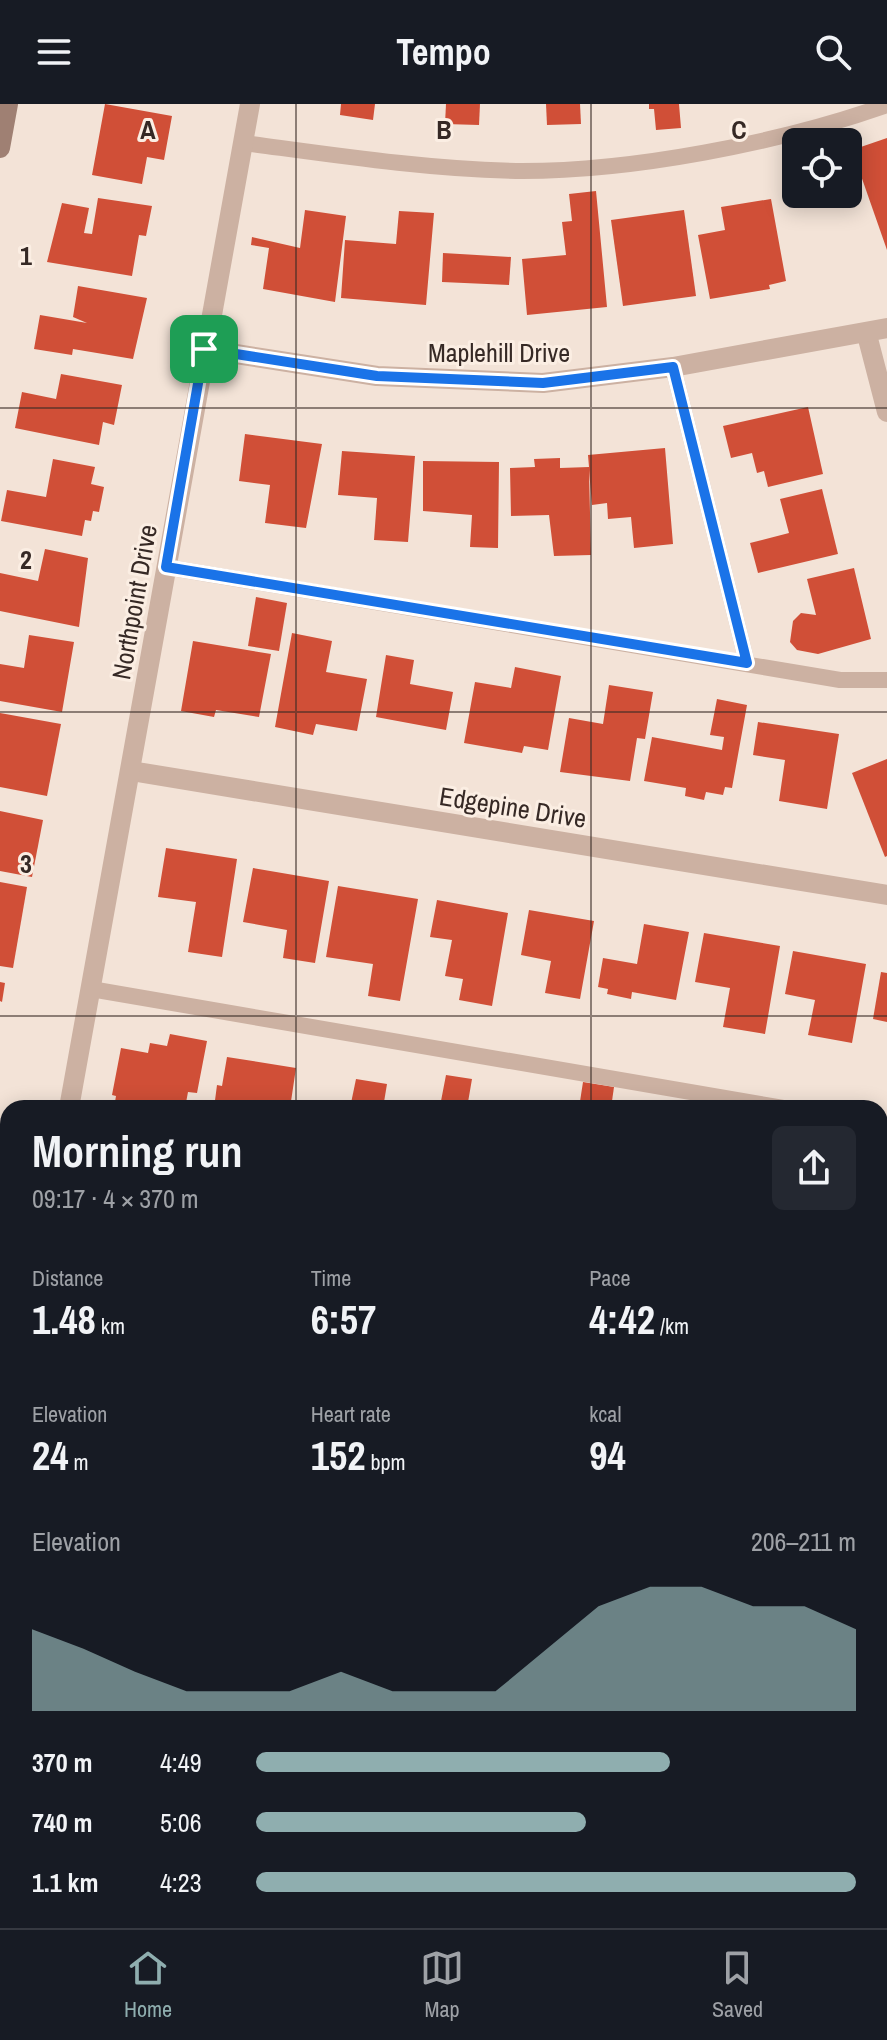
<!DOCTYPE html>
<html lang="en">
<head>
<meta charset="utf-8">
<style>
  :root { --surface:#171b24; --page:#242831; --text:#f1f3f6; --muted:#9ea1a6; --line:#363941; --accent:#8faeaf }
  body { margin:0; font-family:"Archivo Narrow",sans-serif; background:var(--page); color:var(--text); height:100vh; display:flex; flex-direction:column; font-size:30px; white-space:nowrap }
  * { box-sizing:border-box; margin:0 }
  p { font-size:26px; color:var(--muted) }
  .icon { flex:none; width:44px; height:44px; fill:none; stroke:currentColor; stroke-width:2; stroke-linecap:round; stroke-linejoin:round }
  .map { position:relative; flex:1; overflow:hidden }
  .details { position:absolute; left:0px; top:996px; width:888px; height:828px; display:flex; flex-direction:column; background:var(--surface); border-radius:24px 24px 0 0; box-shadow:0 4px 20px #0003 }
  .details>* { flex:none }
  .tools { position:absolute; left:782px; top:24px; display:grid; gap:16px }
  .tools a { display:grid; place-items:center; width:80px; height:80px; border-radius:12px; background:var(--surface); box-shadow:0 4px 20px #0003; font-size:40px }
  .pin { position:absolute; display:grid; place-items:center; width:68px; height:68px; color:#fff; margin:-34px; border-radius:16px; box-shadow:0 4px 12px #0006 }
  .round { display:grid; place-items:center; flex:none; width:84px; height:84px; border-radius:12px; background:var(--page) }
  .overview { display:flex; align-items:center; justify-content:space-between; height:136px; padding:0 32px }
  h1 { font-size:44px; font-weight:800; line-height:60px }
  .figures { display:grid; grid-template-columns:repeat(3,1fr); gap:12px; height:136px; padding:8px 32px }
  .figures div { display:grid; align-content:center }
  .figures b { font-size:40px; font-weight:800 }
  .figures small { font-size:22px; font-weight:400 }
  .figures p { font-size:22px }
  .chart { height:224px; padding:16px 32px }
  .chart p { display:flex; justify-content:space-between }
  .chart svg { width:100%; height:144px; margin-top:8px; fill:var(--accent); opacity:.7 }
  ul { padding:0 32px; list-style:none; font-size:26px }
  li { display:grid; grid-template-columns:128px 96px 1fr; align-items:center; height:60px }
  li i { height:20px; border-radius:10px; background:var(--accent) }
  header { display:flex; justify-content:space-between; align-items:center; height:104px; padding:0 32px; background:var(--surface); font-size:36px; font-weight:800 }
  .tab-bar { display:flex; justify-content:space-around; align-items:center; height:112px; border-top:2px solid var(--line); background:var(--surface); font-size:22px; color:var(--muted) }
  .tab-bar a { display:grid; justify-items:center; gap:4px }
  .tab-bar .on { color:var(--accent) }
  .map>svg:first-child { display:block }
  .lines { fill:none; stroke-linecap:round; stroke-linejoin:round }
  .stream { stroke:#73b2b0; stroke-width:9 }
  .building { fill:#d04f37 }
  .lane { stroke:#ccb1a2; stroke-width:16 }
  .street { stroke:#ccb1a2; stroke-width:20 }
  .secondary { stroke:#9f8073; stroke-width:20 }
  .route-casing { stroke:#fff; stroke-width:16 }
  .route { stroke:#1a73e8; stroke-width:10 }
  .grid { fill:none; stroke:#362925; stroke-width:2; stroke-opacity:0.55 }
  .labels { text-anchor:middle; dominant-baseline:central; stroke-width:6; stroke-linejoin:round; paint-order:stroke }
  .street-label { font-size:26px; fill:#362925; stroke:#fbeee3 }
  .grid-label { font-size:26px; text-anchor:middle; font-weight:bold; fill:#362925; stroke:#fbeee3; stroke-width:6; stroke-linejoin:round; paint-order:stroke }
</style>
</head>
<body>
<header><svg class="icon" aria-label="menu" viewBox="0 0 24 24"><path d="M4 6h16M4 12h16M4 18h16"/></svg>Tempo<svg class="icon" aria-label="search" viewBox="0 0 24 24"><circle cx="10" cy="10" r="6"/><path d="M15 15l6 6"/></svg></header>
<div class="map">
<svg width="887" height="1824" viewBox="0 0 887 1824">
  <rect width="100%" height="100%" fill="#f3e3d7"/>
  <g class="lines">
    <g class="stream">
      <path d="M880,1479L887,1480"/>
      <path d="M651,1824L653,1816"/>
    </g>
  </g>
  <g class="building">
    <path d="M105,0L172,12L164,56L147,53L142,80L92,71Z"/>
    <path d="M341,0H375L373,16L340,11Z"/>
    <path d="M446,0H480L479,21L445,20Z"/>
    <path d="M546,0H580L581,20L547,21Z"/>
    <path d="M649,0H679L681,24L656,26L654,5H649Z"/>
    <path d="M887,34V146L852,46Z"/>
    <path d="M596,87L607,203L527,211L522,155L566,151L562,118L572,117L569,90Z"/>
    <path d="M98,94L152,102L146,132L139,131L132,172L47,158L62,99L89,104L84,129L92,130Z"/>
    <path d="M771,95L786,177L769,181L770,185L710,195L698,131L725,126L721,103Z"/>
    <path d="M305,106L346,112L335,198L263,185L269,144L251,141L252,133L300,144Z"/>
    <path d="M684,106L696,192L623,202L611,116Z"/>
    <path d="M399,107L434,109L426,201L341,194L345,136L396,140Z"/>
    <path d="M443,149L511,153L509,181L442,178Z"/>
    <path d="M78,182L147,194L133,255L73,245L72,251L34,245L40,211L87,219L73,213Z"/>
    <path d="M61,270L122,281L114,321L103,318L99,341L15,324L22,288L56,295Z"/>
    <path d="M808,303L823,370L768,383L764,367L757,369L752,349L731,354L723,322Z"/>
    <path d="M245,330L322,340L306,424L265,419L270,381L239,377Z"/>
    <path d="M665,344L673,440L634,444L631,413L608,415L607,399L592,401L589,366L591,451L554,452L549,411L511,412L510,364L535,363L534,355L560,354V364L589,363L588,351Z"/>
    <path d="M342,347L415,352L408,438L374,436L377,394L338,391Z"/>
    <path d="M53,355L95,363L91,380L104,383L99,408L93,407L91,417L85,416L82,432L1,417L7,386L46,393Z"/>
    <path d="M423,357L499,358L498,444L470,443L472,411L423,407Z"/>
    <path d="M822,385L838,450L758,469L750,439L789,429L780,395Z"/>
    <path d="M45,445L88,454L79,523L0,507V469L38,477Z"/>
    <path d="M854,464L871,535L818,550L797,546L790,538L793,517L801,509L816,511L807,475Z"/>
    <path d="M256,493L287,499L279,547L248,542Z"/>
    <path d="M292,529L332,537L326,568L367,575L357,627L316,620L313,631L275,623Z"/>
    <path d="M29,531L74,538L62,608L0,597V560L24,564Z"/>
    <path d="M193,537L271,550L259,613L216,606L214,613L181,607Z"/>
    <path d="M386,551L414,556L410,580L453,588L446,626L376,613Z"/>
    <path d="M515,563L561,572L548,646L524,642L522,649L464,639L475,578L511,584Z"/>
    <path d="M609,581L653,588L645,635L637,634L630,677L560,668L569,614L603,620Z"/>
    <path d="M717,595L747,601L732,684L725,683L723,691L706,688L704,696L685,692L686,684L644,677L652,633L722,646L724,633L710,631Z"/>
    <path d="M0,609L61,620L47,692L0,683Z"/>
    <path d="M758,618L839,630L827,705L779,697L785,656L753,651Z"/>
    <path d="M887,655V752L885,753L852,669Z"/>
    <path d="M0,707L43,716L32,773L0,767Z"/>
    <path d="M166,744L237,755L222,853L188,848L196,798L158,793Z"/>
    <path d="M253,764L329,777L315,859L283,854L287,826L243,818Z"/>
    <path d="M0,778L27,783L13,864L0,862Z"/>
    <path d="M338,782L418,795L400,897L368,892L373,860L326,853Z"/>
    <path d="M437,796L508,809L492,902L459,896L463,875L445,872L452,836L430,833Z"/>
    <path d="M529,806L594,817L580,895L545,889L551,857L521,851Z"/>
    <path d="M644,820L689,828L676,896L632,888L631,895L607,890L608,885L598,883L603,854L637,860Z"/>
    <path d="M704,829L780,842L765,930L723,923L730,884L695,878Z"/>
    <path d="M793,847L866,860L852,939L808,931L815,896L785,890Z"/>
    <path d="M881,868L887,869V918L873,915Z"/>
    <path d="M0,878L5,879L2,898L0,897Z"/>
    <path d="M170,930L207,937L197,989L188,988L185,1004H114L116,992L112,991L121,944L148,949L150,939L167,942Z"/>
    <path d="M227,953L296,964L290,1004H214L217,981L222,982Z"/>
    <path d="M446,971L472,975L467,1004H436L438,997H441Z"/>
    <path d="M356,975L387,980L383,1004H350Z"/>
    <path d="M583,978L614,983L611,1004H579Z"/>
    <path d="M880,1113L887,1115V1151L880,1150Z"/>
    <path d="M0,1183L8,1184V1222L0,1221Z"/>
    <path d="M880,1303L887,1304V1373L880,1372Z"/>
    <path d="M6,1512H8V1567L0,1566Z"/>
    <path d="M882,1558H887V1645L880,1644Z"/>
    <path d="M485,1816H562L561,1824H485Z"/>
    <path d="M699,1816H784L782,1824H732Z"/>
  </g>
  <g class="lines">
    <g class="lane">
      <path d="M244,39C334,51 425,65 516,67C630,68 780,39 887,1"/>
      <path d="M673,263L747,559"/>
      <path d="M166,463L840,576H887"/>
      <path d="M91,885L783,1004"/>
      <path d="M880,1021L887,1022"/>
      <path d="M0,1307L8,1308"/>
      <path d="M880,1451L887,1452"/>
      <path d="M880,1516L887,1518"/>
      <path d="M0,1596L8,1599"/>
      <path d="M0,1646L8,1647"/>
      <path d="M0,1718L8,1719"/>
      <path d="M0,1765L8,1767"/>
      <path d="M226,1816L274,1824"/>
      <path d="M7,1824L8,1815"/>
      <path d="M155,1824L170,1816"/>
      <path d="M627,1824L628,1816"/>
      <path d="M673,1824L674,1816"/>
    </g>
    <g class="street">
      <path d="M867,231L887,308"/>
      <path d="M204,245L377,272L543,279L673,263L887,224"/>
      <path d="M131,667L887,791"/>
      <path d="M69,1004L250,0"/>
      <path d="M0,1098L8,1099"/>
      <path d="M880,1230L887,1231"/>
      <path d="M880,1722L887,1723"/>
      <path d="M418,1824L419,1816"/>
      <path d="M879,1824L887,1779"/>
    </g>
    <path class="secondary" d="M0,44L8,0"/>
  </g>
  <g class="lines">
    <defs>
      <path id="route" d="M204,245L377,272L543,279L673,263L747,559L166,463Z"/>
    </defs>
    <use href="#route" class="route-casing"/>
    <use href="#route" class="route"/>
  </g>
  <path class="grid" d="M296,0V1004M591,0V1004M0,304H887M0,608H887M0,912H887M0,1216H8M880,1216H887M0,1520H8M880,1520H887M296,1816V1824M591,1816V1824"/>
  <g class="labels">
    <g class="street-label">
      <text x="499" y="248">Maplehill Drive</text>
      <text transform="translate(134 498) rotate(-80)">Northpoint Drive</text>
      <text transform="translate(513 703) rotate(9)">Edgepine Drive</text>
    </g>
  </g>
  <g class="grid-label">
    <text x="148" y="35">A</text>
    <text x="444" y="35">B</text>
    <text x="739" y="35">C</text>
    <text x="26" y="161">1</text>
    <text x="26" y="465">2</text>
    <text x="26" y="769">3</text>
  </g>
</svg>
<div class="tools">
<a><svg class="icon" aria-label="locate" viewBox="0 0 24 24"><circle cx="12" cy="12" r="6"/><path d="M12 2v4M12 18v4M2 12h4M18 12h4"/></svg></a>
</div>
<div class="pin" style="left:204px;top:245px;background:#1e9e55"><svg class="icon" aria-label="arrive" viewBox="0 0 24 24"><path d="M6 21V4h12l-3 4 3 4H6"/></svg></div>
<section class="details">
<div class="overview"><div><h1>Morning run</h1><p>09:17 · 4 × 370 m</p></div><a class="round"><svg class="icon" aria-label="share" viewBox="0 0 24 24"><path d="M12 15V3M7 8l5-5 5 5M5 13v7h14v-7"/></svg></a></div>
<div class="figures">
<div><p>Distance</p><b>1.48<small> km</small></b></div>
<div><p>Time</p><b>6:57</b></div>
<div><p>Pace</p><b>4:42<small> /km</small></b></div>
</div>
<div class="figures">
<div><p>Elevation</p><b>24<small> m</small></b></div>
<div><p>Heart rate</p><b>152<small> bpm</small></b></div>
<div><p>kcal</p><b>94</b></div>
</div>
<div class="chart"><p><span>Elevation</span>206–211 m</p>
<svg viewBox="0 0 160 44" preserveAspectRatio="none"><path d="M0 44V19L10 25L20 32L30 38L40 38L50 38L60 32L70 38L80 38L90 38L100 25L110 12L120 6L130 6L140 12L150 12L160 19V44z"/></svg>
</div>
<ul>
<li><b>370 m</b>4:49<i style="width:69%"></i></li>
<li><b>740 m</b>5:06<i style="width:55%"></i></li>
<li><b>1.1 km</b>4:23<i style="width:100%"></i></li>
</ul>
</section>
</div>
<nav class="tab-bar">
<a class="on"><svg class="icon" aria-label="home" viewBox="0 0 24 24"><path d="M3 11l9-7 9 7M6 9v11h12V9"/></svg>Home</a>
<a><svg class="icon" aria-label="map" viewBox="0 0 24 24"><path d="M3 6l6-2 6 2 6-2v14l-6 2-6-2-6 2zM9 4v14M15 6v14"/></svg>Map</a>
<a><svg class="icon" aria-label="saved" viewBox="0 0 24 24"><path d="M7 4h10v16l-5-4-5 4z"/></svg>Saved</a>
</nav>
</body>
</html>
